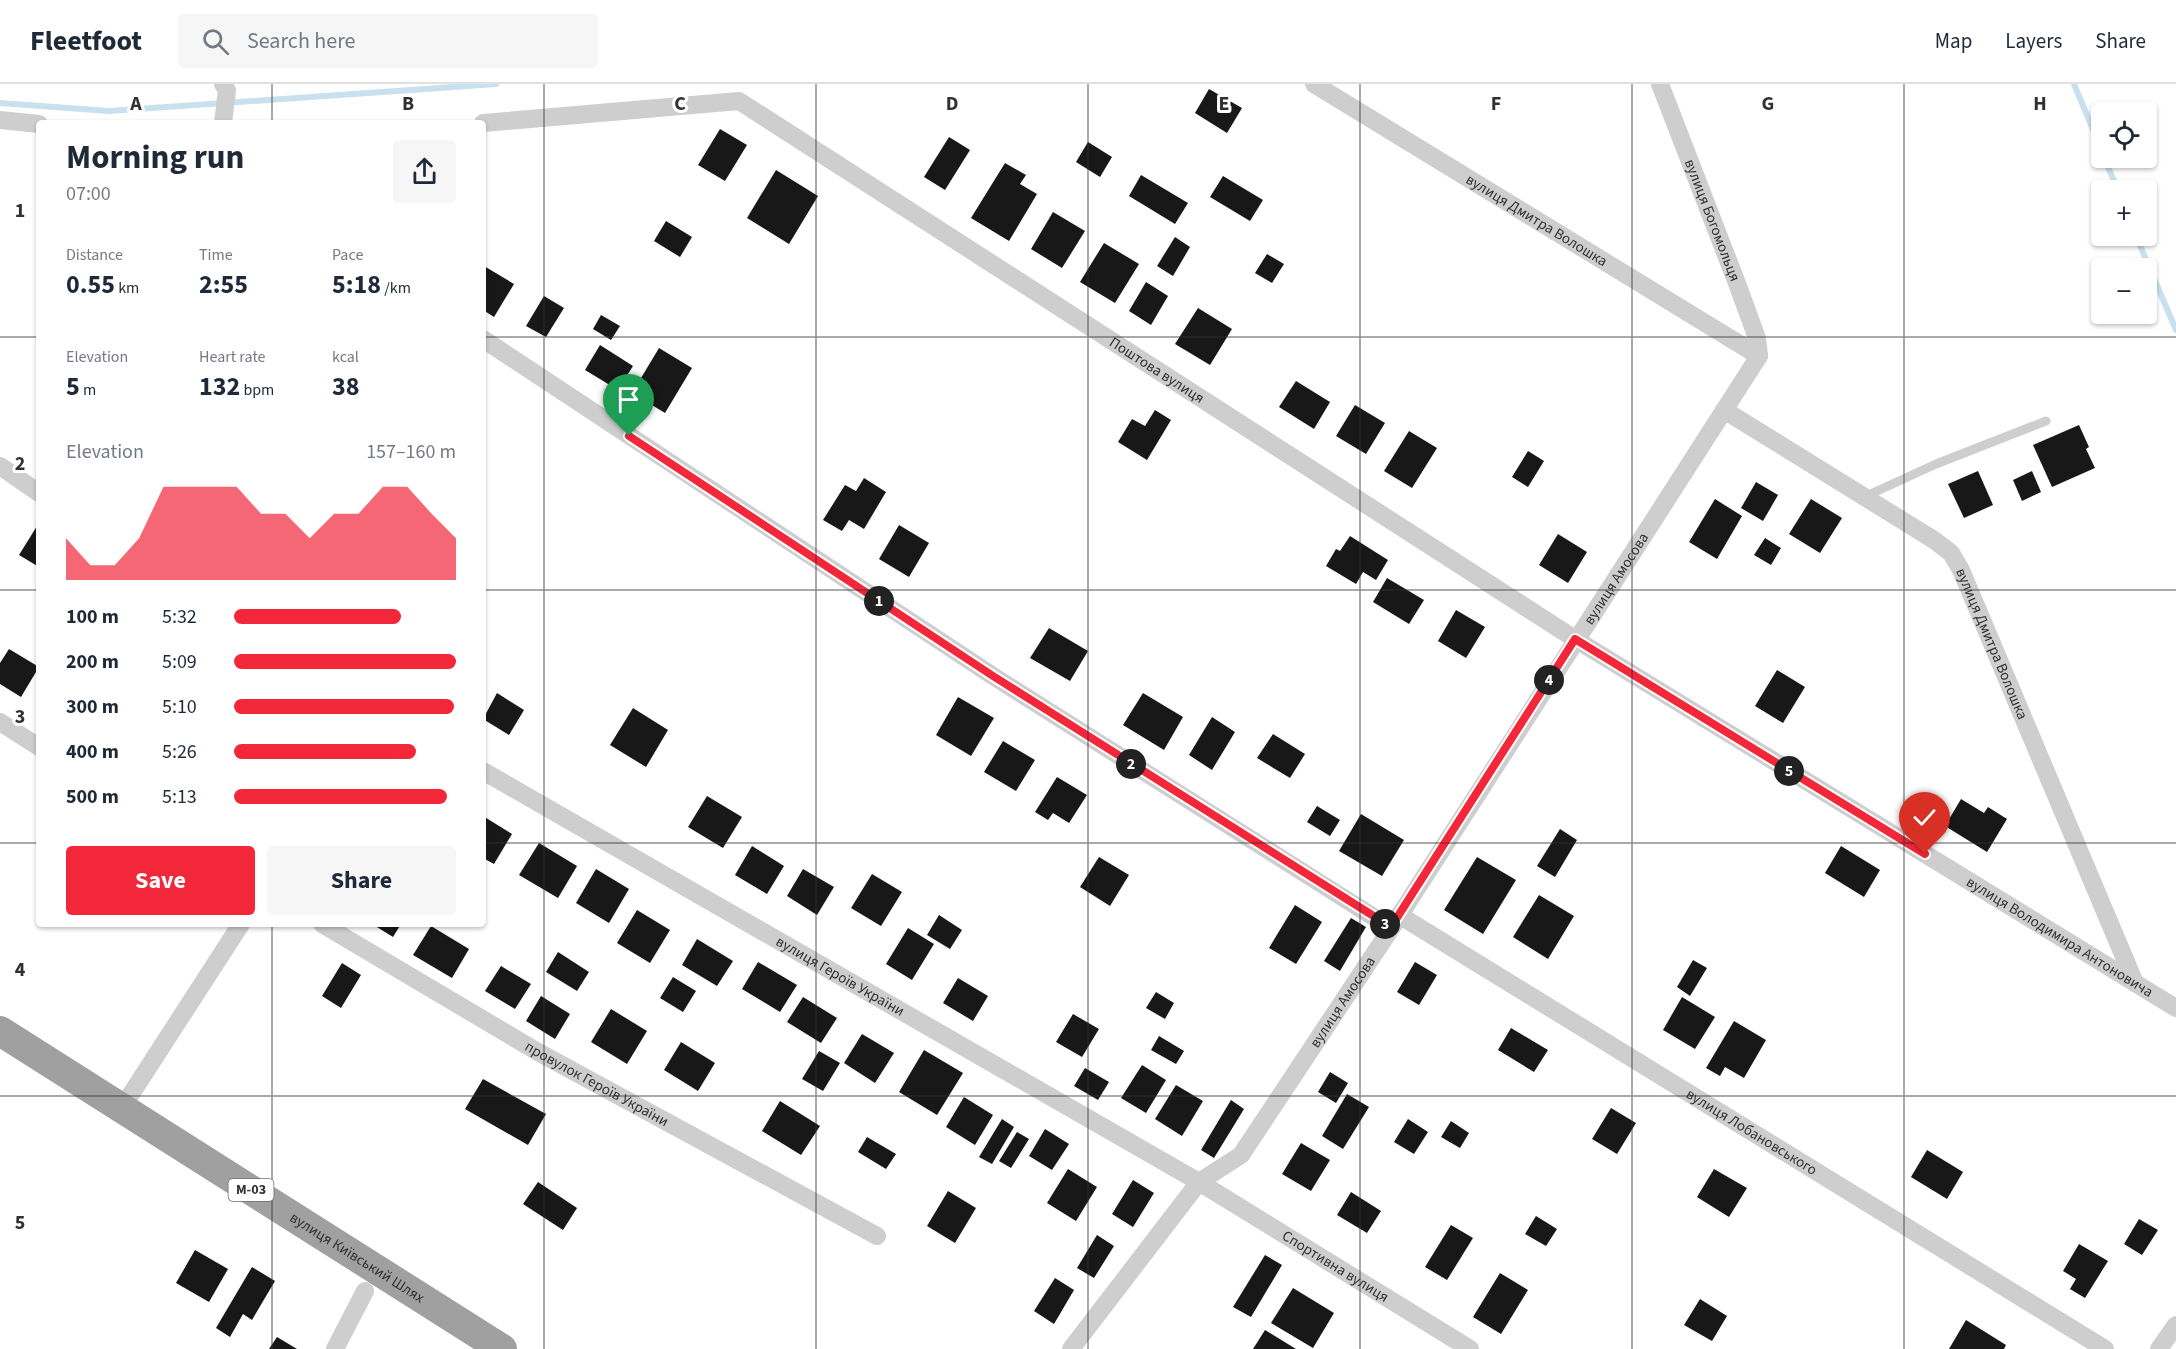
<!DOCTYPE html>
<html lang="en">
<head>
<meta charset="utf-8">
<style>
  :root { --surface:#fff; --page:#f6f6f7; --text:#1f2937; --muted:#747a83; --line:#e0e1e3; --accent:#f2283a }
  body { margin:0; font-family:"Source Sans 3",sans-serif; background:var(--page); color:var(--text); height:100vh; display:flex; flex-direction:column; font-size:22px; white-space:nowrap }
  * { box-sizing:border-box; margin:0 }
  p { font-size:20px; color:var(--muted) }
  .icon { flex:none; width:33px; height:33px; fill:none; stroke:currentColor; stroke-width:2; stroke-linecap:round; stroke-linejoin:round }
  .map { position:relative; flex:1; overflow:hidden }
  .details { position:absolute; left:36px; top:36px; width:450px; height:807px; display:flex; flex-direction:column; background:var(--surface); border-radius:6px; box-shadow:0 2px 4px #0004 }
  .details>* { flex:none }
  .tools { position:absolute; left:2091px; top:18px; display:grid; gap:12px }
  .tools a { display:grid; place-items:center; width:66px; height:66px; border-radius:6px; background:var(--surface); box-shadow:0 2px 4px #0004; font-size:30px }
  .pin { position:absolute; display:grid; place-items:center; width:51px; height:51px; color:#fff; margin:-62px -26px; border-radius:50% 50% 50% 0; rotate:-45deg; box-shadow:0 0 6px #0007 }
  .pin .icon { rotate:45deg }
  .km { position:absolute; width:30px; height:30px; margin:-15px; border-radius:50%; background:#222; color:#fff; font-size:16px; line-height:30px; text-align:center }
  .round { display:grid; place-items:center; flex:none; width:63px; height:63px; border-radius:6px; background:var(--page) }
  .headline { display:flex; align-items:center; justify-content:space-between; height:102px; padding:0 30px }
  h1 { font-size:33px; font-weight:700; line-height:45px }
  .metrics { display:grid; grid-template-columns:repeat(3,1fr); gap:9px; height:102px; padding:6px 30px }
  .metrics div { display:grid; align-content:center }
  .metrics b { font-size:26px; font-weight:700 }
  .metrics small { font-size:16px; font-weight:400 }
  .metrics p { font-size:16px }
  .chart { height:168px; padding:12px 30px }
  .chart p { display:flex; justify-content:space-between }
  .chart svg { width:100%; height:108px; margin-top:6px; fill:var(--accent); opacity:.7 }
  .button { display:flex; gap:12px; margin-top:auto; padding:12px 30px }
  .button a { flex:1; height:69px; border-radius:6px; background:var(--accent); color:#fff; font-size:24px; font-weight:700; line-height:69px; text-align:center }
  .button a+a { background:var(--page); color:var(--text) }
  ul { padding:0 30px; list-style:none; font-size:20px }
  li { display:grid; grid-template-columns:96px 72px 1fr; align-items:center; height:45px }
  li i { height:15px; border-radius:8px; background:var(--accent) }
  header { display:flex; align-items:center; gap:36px; box-sizing:border-box; height:84px; padding:0 30px; background:var(--surface); border-bottom:2px solid var(--line) }
  header strong { font-size:28px }
  nav { display:flex; gap:33px; margin-inline-start:auto; font-size:21px }
  .search { width:420px; height:54px; background:var(--page); display:flex; align-items:center; gap:15px; box-sizing:border-box; padding:0 21px; border-radius:6px; color:var(--muted); font-size:22px }
  .map>svg:first-child { display:block }
  .lines { fill:none; stroke-linecap:round; stroke-linejoin:round }
  .stream { stroke:#c9e1ef; stroke-width:6 }
  .building { fill:#181818 }
  .service { stroke:#cecece; stroke-width:9 }
  .minor { stroke:#cecece; stroke-width:18 }
  .trunk { stroke:#a0a0a0; stroke-width:30 }
  .route-casing { stroke:#fff; stroke-width:12 }
  .route { stroke:#f2283a; stroke-width:8 }
  .grid { fill:none; stroke:#313131; stroke-width:1.5; stroke-opacity:0.55 }
  .labels { text-anchor:middle; dominant-baseline:central; stroke-width:6; stroke-linejoin:round; paint-order:stroke }
  .shield { fill:#fff; stroke:#6f6f6f; stroke-width:1.5 }
  .shield-label { font-size:14px; font-weight:bold; fill:#313131 }
  .street-label { font-size:15px; fill:#313131; stroke:#fff }
  .grid-label { font-size:20px; text-anchor:middle; font-weight:bold; fill:#313131; stroke:#fff; stroke-width:6; stroke-linejoin:round; paint-order:stroke }
</style>
</head>
<body>
<header>
<strong>Fleetfoot</strong>
<div class="search"><svg class="icon" aria-label="search" viewBox="0 0 24 24"><circle cx="10" cy="10" r="6"/><path d="M15 15l6 6"/></svg>Search here</div>
<nav><a>Map</a><a>Layers</a><a>Share</a></nav>
</header>
<div class="map">
<svg width="2176" height="1265" viewBox="0 0 2176 1265">
  <rect width="100%" height="100%" fill="#fff"/>
  <g class="lines">
    <g class="stream">
      <path d="M2074,0L2102,67"/>
      <path d="M0,19L109,27L496,0"/>
      <path d="M2104,74L2118,106"/>
      <path d="M2136,152L2176,246"/>
    </g>
  </g>
  <g class="building">
    <path d="M1209,5L1242,24L1227,49L1195,29Z"/>
    <path d="M720,45L747,61L725,97L698,81Z"/>
    <path d="M949,53L970,66L945,106L924,93Z"/>
    <path d="M1088,58L1112,73L1100,93L1076,78Z"/>
    <path d="M1005,79L1026,91L1020,100L1037,110L1009,157L971,134Z"/>
    <path d="M776,86L818,112L789,160L747,134Z"/>
    <path d="M1141,91L1188,119L1175,140L1129,112Z"/>
    <path d="M1223,92L1263,116L1250,137L1210,113Z"/>
    <path d="M1053,128L1085,147L1062,184L1031,165Z"/>
    <path d="M666,137L692,153L680,173L654,157Z"/>
    <path d="M1175,153L1190,163L1173,192L1157,182Z"/>
    <path d="M1104,159L1139,180L1115,219L1080,198Z"/>
    <path d="M1267,170L1284,180L1272,199L1255,189Z"/>
    <path d="M484,182L514,200L494,233L483,226Z"/>
    <path d="M1146,198L1168,212L1151,241L1129,227Z"/>
    <path d="M544,212L564,224L546,253L526,242Z"/>
    <path d="M1198,224L1232,245L1210,281L1175,260Z"/>
    <path d="M601,231L620,242L611,256L593,245Z"/>
    <path d="M600,261L633,282L618,306L585,286Z"/>
    <path d="M659,264L692,284L665,329L632,309Z"/>
    <path d="M1296,297L1330,318L1314,345L1279,323Z"/>
    <path d="M1355,321L1385,339L1366,370L1336,352Z"/>
    <path d="M1155,326L1171,336L1147,376L1118,358L1132,335L1145,342Z"/>
    <path d="M2079,341L2089,363L2086,365L2095,384L2052,403L2033,361Z"/>
    <path d="M1409,347L1437,364L1412,404L1384,387Z"/>
    <path d="M1528,367L1544,377L1528,403L1512,393Z"/>
    <path d="M1978,387L1993,421L1964,434L1948,400Z"/>
    <path d="M2032,387L2041,408L2022,417L2013,396Z"/>
    <path d="M864,394L886,408L864,445L849,436L842,447L823,436L845,401L856,407Z"/>
    <path d="M1756,398L1778,411L1763,437L1741,424Z"/>
    <path d="M1715,415L1742,432L1717,475L1689,458Z"/>
    <path d="M1811,415L1842,434L1820,469L1789,450Z"/>
    <path d="M899,441L929,459L909,493L879,475Z"/>
    <path d="M37,442L39,443V483L19,471Z"/>
    <path d="M1558,450L1587,468L1568,499L1539,481Z"/>
    <path d="M1350,452L1388,476L1376,496L1363,488L1356,500L1326,482L1336,465L1340,467Z"/>
    <path d="M1765,454L1781,464L1771,481L1754,471Z"/>
    <path d="M1387,494L1424,516L1409,540L1373,518Z"/>
    <path d="M1456,526L1485,543L1466,574L1438,557Z"/>
    <path d="M1049,544L1088,567L1070,597L1030,574Z"/>
    <path d="M9,565L39,583L21,613L0,600V579Z"/>
    <path d="M1777,586L1805,603L1783,639L1755,622Z"/>
    <path d="M497,609L524,626L509,651L483,635Z"/>
    <path d="M1143,609L1183,633L1164,666L1123,641Z"/>
    <path d="M958,613L994,634L971,672L936,651Z"/>
    <path d="M633,624L668,646L646,683L610,661Z"/>
    <path d="M1212,633L1235,648L1212,686L1189,671Z"/>
    <path d="M1273,650L1305,670L1290,694L1257,674Z"/>
    <path d="M1003,657L1035,676L1016,707L984,688Z"/>
    <path d="M1057,693L1087,711L1069,739L1053,729L1048,736L1035,728Z"/>
    <path d="M707,712L742,733L723,764L688,743Z"/>
    <path d="M1961,715L1984,729L1988,723L2007,735L1987,768L1945,742Z"/>
    <path d="M1317,722L1340,736L1330,752L1307,738Z"/>
    <path d="M1361,730L1404,756L1382,792L1339,767Z"/>
    <path d="M483,732L512,750L494,780L483,774Z"/>
    <path d="M1560,745L1577,756L1555,793L1537,782Z"/>
    <path d="M539,759L577,782L558,814L519,791Z"/>
    <path d="M752,762L784,782L767,810L735,791Z"/>
    <path d="M1841,762L1880,786L1864,813L1825,789Z"/>
    <path d="M1099,773L1129,791L1110,822L1080,803Z"/>
    <path d="M1477,773L1516,796L1483,850L1444,826Z"/>
    <path d="M596,785L629,805L609,839L576,819Z"/>
    <path d="M803,785L834,803L817,831L787,812Z"/>
    <path d="M872,790L902,808L881,842L851,824Z"/>
    <path d="M1539,811L1574,832L1548,875L1513,853Z"/>
    <path d="M1295,821L1322,838L1296,880L1269,864Z"/>
    <path d="M637,826L670,846L650,879L617,859Z"/>
    <path d="M939,831L962,846L950,865L927,851Z"/>
    <path d="M1351,834L1366,843L1340,887L1324,877Z"/>
    <path d="M372,840H401L393,853Z"/>
    <path d="M431,842L469,865L452,894L413,871Z"/>
    <path d="M908,844L934,860L912,896L886,880Z"/>
    <path d="M697,855L733,877L717,902L682,881Z"/>
    <path d="M558,868L589,888L577,907L546,888Z"/>
    <path d="M1693,876L1707,884L1690,912L1677,903Z"/>
    <path d="M758,878L797,901L780,928L742,905Z"/>
    <path d="M1415,878L1437,891L1419,921L1397,908Z"/>
    <path d="M342,879L361,891L341,924L322,912Z"/>
    <path d="M501,882L531,900L515,925L485,907Z"/>
    <path d="M673,893L696,907L683,928L660,914Z"/>
    <path d="M958,894L988,912L973,937L943,919Z"/>
    <path d="M1156,908L1174,919L1165,935L1146,924Z"/>
    <path d="M541,912L570,930L555,955L526,937Z"/>
    <path d="M803,913L837,934L821,959L787,938Z"/>
    <path d="M1682,913L1715,933L1695,965L1663,946Z"/>
    <path d="M611,925L647,947L627,980L591,958Z"/>
    <path d="M1073,930L1099,945L1082,973L1056,958Z"/>
    <path d="M1734,937L1766,956L1744,994L1725,983L1720,992L1706,984Z"/>
    <path d="M1511,944L1548,966L1534,988L1498,966Z"/>
    <path d="M862,950L894,969L875,999L844,979Z"/>
    <path d="M1159,952L1184,967L1176,980L1151,966Z"/>
    <path d="M681,958L715,979L698,1007L664,986Z"/>
    <path d="M924,966L963,989L937,1031L899,1008Z"/>
    <path d="M819,967L840,979L823,1007L802,995Z"/>
    <path d="M1142,981L1166,996L1146,1029L1121,1014Z"/>
    <path d="M1085,984L1109,998L1098,1016L1074,1002Z"/>
    <path d="M1330,988L1348,999L1336,1019L1318,1008Z"/>
    <path d="M483,995L546,1030L528,1061L465,1025Z"/>
    <path d="M1176,1001L1203,1017L1182,1052L1155,1035Z"/>
    <path d="M1347,1010L1369,1023L1343,1065L1322,1052Z"/>
    <path d="M964,1013L993,1031L975,1061L946,1043Z"/>
    <path d="M1231,1016L1244,1025L1214,1074L1201,1066Z"/>
    <path d="M780,1017L820,1042L801,1071L762,1047Z"/>
    <path d="M1611,1024L1636,1039L1617,1070L1592,1055Z"/>
    <path d="M1002,1035L1014,1043L992,1080L979,1073Z"/>
    <path d="M1408,1035L1428,1048L1414,1070L1394,1058Z"/>
    <path d="M1451,1037L1469,1049L1460,1064L1441,1053Z"/>
    <path d="M1045,1045L1069,1060L1052,1086L1029,1072Z"/>
    <path d="M1017,1048L1029,1055L1011,1084L999,1077Z"/>
    <path d="M867,1053L896,1070L886,1085L858,1068Z"/>
    <path d="M1301,1059L1330,1076L1311,1107L1282,1090Z"/>
    <path d="M1927,1066L1963,1088L1947,1115L1911,1093Z"/>
    <path d="M1068,1085L1097,1103L1076,1137L1047,1119Z"/>
    <path d="M1714,1085L1747,1104L1729,1133L1697,1113Z"/>
    <path d="M1133,1096L1154,1109L1133,1143L1112,1130Z"/>
    <path d="M538,1098L577,1124L563,1146L523,1120Z"/>
    <path d="M948,1107L976,1124L955,1159L927,1142Z"/>
    <path d="M1351,1108L1381,1127L1367,1149L1337,1131Z"/>
    <path d="M1536,1132L1557,1145L1546,1162L1525,1150Z"/>
    <path d="M2139,1135L2158,1146L2142,1171L2124,1160Z"/>
    <path d="M1451,1141L1473,1154L1447,1196L1425,1183Z"/>
    <path d="M1097,1151L1114,1162L1094,1194L1077,1184Z"/>
    <path d="M2079,1160L2108,1177L2085,1214L2070,1205L2076,1195L2063,1187Z"/>
    <path d="M195,1166L228,1185L209,1218L176,1199Z"/>
    <path d="M1265,1171L1282,1181L1251,1233L1233,1223Z"/>
    <path d="M252,1183L275,1197L252,1236L243,1230L230,1253L216,1244Z"/>
    <path d="M1500,1189L1528,1206L1501,1250L1473,1233Z"/>
    <path d="M1055,1194L1074,1206L1054,1240L1034,1227Z"/>
    <path d="M1293,1204L1334,1229L1313,1264L1271,1239Z"/>
    <path d="M1700,1215L1727,1232L1712,1257L1684,1241Z"/>
    <path d="M1966,1236L2006,1261L2004,1265H1949Z"/>
    <path d="M1265,1246L1296,1265H1253Z"/>
    <path d="M277,1253L297,1265H269Z"/>
  </g>
  <g class="lines">
    <path class="service" d="M1864,413L1936,380L2046,337"/>
    <g class="minor">
      <path d="M223,0L227,6L223,39"/>
      <path id="s1" d="M1314,0L1759,272"/>
      <path id="s2" d="M1660,0L1738,202L1757,254L1759,272"/>
      <path d="M0,36L39,40"/>
      <path id="s3" d="M483,39L739,17L1575,555L2176,924"/>
      <path d="M483,255L993,592L1391,844"/>
      <path id="s4" d="M1724,326L1934,456L1951,469L1961,486L2135,899"/>
      <path d="M0,382L39,409"/>
      <path d="M0,638L39,663"/>
      <path id="s5" d="M483,687L1199,1098L1470,1265"/>
      <path id="s6" d="M1399,831L2105,1265"/>
      <path id="s7" d="M322,840L538,968L877,1152"/>
      <path d="M122,1024L241,840"/>
      <path d="M335,1265L365,1207"/>
      <path id="s8" d="M1071,1265L1199,1098L1241,1071L1396,837L1759,272"/>
      <path d="M2159,1265L2176,1241"/>
    </g>
    <path class="trunk" id="s9" d="M0,947L502,1265"/>
  </g>
  <g class="lines">
    <defs>
      <path id="route" d="M629,352L993,592L1391,843L1575,555L1925,770"/>
    </defs>
    <use href="#route" class="route-casing"/>
    <use href="#route" class="route"/>
  </g>
  <path class="grid" d="M272,0V39M544,0V1265M816,0V1265M1088,0V1265M1360,0V1265M1632,0V1265M1904,0V1265M0,253H39M483,253H2176M0,506H39M483,506H2176M0,759H39M483,759H2176M272,840V1265M0,1012H2176"/>
  <g class="labels">
    <rect class="shield" x="228.5" y="1095" width="45" height="22" rx="4.5"/>
    <g class="shield-label">
      <text x="251" y="1106">М-03</text>
    </g>
    <g class="street-label">
      <text stroke="none"><textPath href="#s2" startOffset="146">вулиця Богомольця</textPath></text>
      <text stroke="none"><textPath href="#s1" startOffset="261">вулиця Дмитра Волошка</textPath></text>
      <text stroke="none"><textPath href="#s3" startOffset="754">Поштова вулиця</textPath></text>
      <text stroke="none"><textPath href="#s8" startOffset="948">вулиця Амосова</textPath></text>
      <text stroke="none"><textPath href="#s4" startOffset="368">вулиця Дмитра Волошка</textPath></text>
      <text stroke="none"><textPath href="#s3" startOffset="1820">вулиця Володимира Антоновича</textPath></text>
      <text stroke="none"><textPath href="#s5" startOffset="412">вулиця Героїв України</textPath></text>
      <text stroke="none"><textPath href="#s8" startOffset="444">вулиця Амосова</textPath></text>
      <text stroke="none"><textPath href="#s7" startOffset="318">провулок Героїв України</textPath></text>
      <text stroke="none"><textPath href="#s6" startOffset="414">вулиця Лобановського</textPath></text>
      <text stroke="none"><textPath href="#s9" startOffset="423">вулиця Київський Шлях</textPath></text>
      <text stroke="none"><textPath href="#s5" startOffset="986">Спортивна вулиця</textPath></text>
    </g>
  </g>
  <g class="grid-label">
    <text x="136" y="26">A</text>
    <text x="408" y="26">B</text>
    <text x="680" y="26">C</text>
    <text x="952" y="26">D</text>
    <text x="1224" y="26">E</text>
    <text x="1496" y="26">F</text>
    <text x="1768" y="26">G</text>
    <text x="2040" y="26">H</text>
    <text x="20" y="133">1</text>
    <text x="20" y="386">2</text>
    <text x="20" y="639">3</text>
    <text x="20" y="892">4</text>
    <text x="20" y="1145">5</text>
  </g>
</svg>
<div class="tools">
<a><svg class="icon" aria-label="locate" viewBox="0 0 24 24"><circle cx="12" cy="12" r="6"/><path d="M12 2v4M12 18v4M2 12h4M18 12h4"/></svg></a>
<a>+</a>
<a>−</a>
</div>
<div class="pin" style="left:629px;top:352px;background:#1e9e55"><svg class="icon" aria-label="arrive" viewBox="0 0 24 24"><path d="M6 21V4h12l-3 4 3 4H6"/></svg></div>
<div class="pin" style="left:1925px;top:770px;background:#d93025"><svg class="icon" aria-label="check" viewBox="0 0 24 24"><path d="M5 12l5 5 9-10"/></svg></div>
<b class="km" style="left:879px;top:517px">1</b>
<b class="km" style="left:1131px;top:680px">2</b>
<b class="km" style="left:1385px;top:840px">3</b>
<b class="km" style="left:1549px;top:596px">4</b>
<b class="km" style="left:1789px;top:687px">5</b>
<section class="details">
<div class="headline"><div><h1>Morning run</h1><p>07:00</p></div><a class="round"><svg class="icon" aria-label="share" viewBox="0 0 24 24"><path d="M12 15V3M7 8l5-5 5 5M5 13v7h14v-7"/></svg></a></div>
<div class="metrics">
<div><p>Distance</p><b>0.55<small> km</small></b></div>
<div><p>Time</p><b>2:55</b></div>
<div><p>Pace</p><b>5:18<small> /km</small></b></div>
</div>
<div class="metrics">
<div><p>Elevation</p><b>5<small> m</small></b></div>
<div><p>Heart rate</p><b>132<small> bpm</small></b></div>
<div><p>kcal</p><b>38</b></div>
</div>
<div class="chart"><p><span>Elevation</span>157–160 m</p>
<svg viewBox="0 0 160 44" preserveAspectRatio="none"><path d="M0 44V27L10 38L20 38L30 27L40 6L50 6L60 6L70 6L80 17L90 17L100 27L110 17L120 17L130 6L140 6L150 17L160 27V44z"/></svg>
</div>
<ul>
<li><b>100 m</b>5:32<i style="width:75%"></i></li>
<li><b>200 m</b>5:09<i style="width:100%"></i></li>
<li><b>300 m</b>5:10<i style="width:99%"></i></li>
<li><b>400 m</b>5:26<i style="width:82%"></i></li>
<li><b>500 m</b>5:13<i style="width:96%"></i></li>
</ul>
<div class="button"><a>Save</a><a>Share</a></div>
</section>
</div>
</body>
</html>
